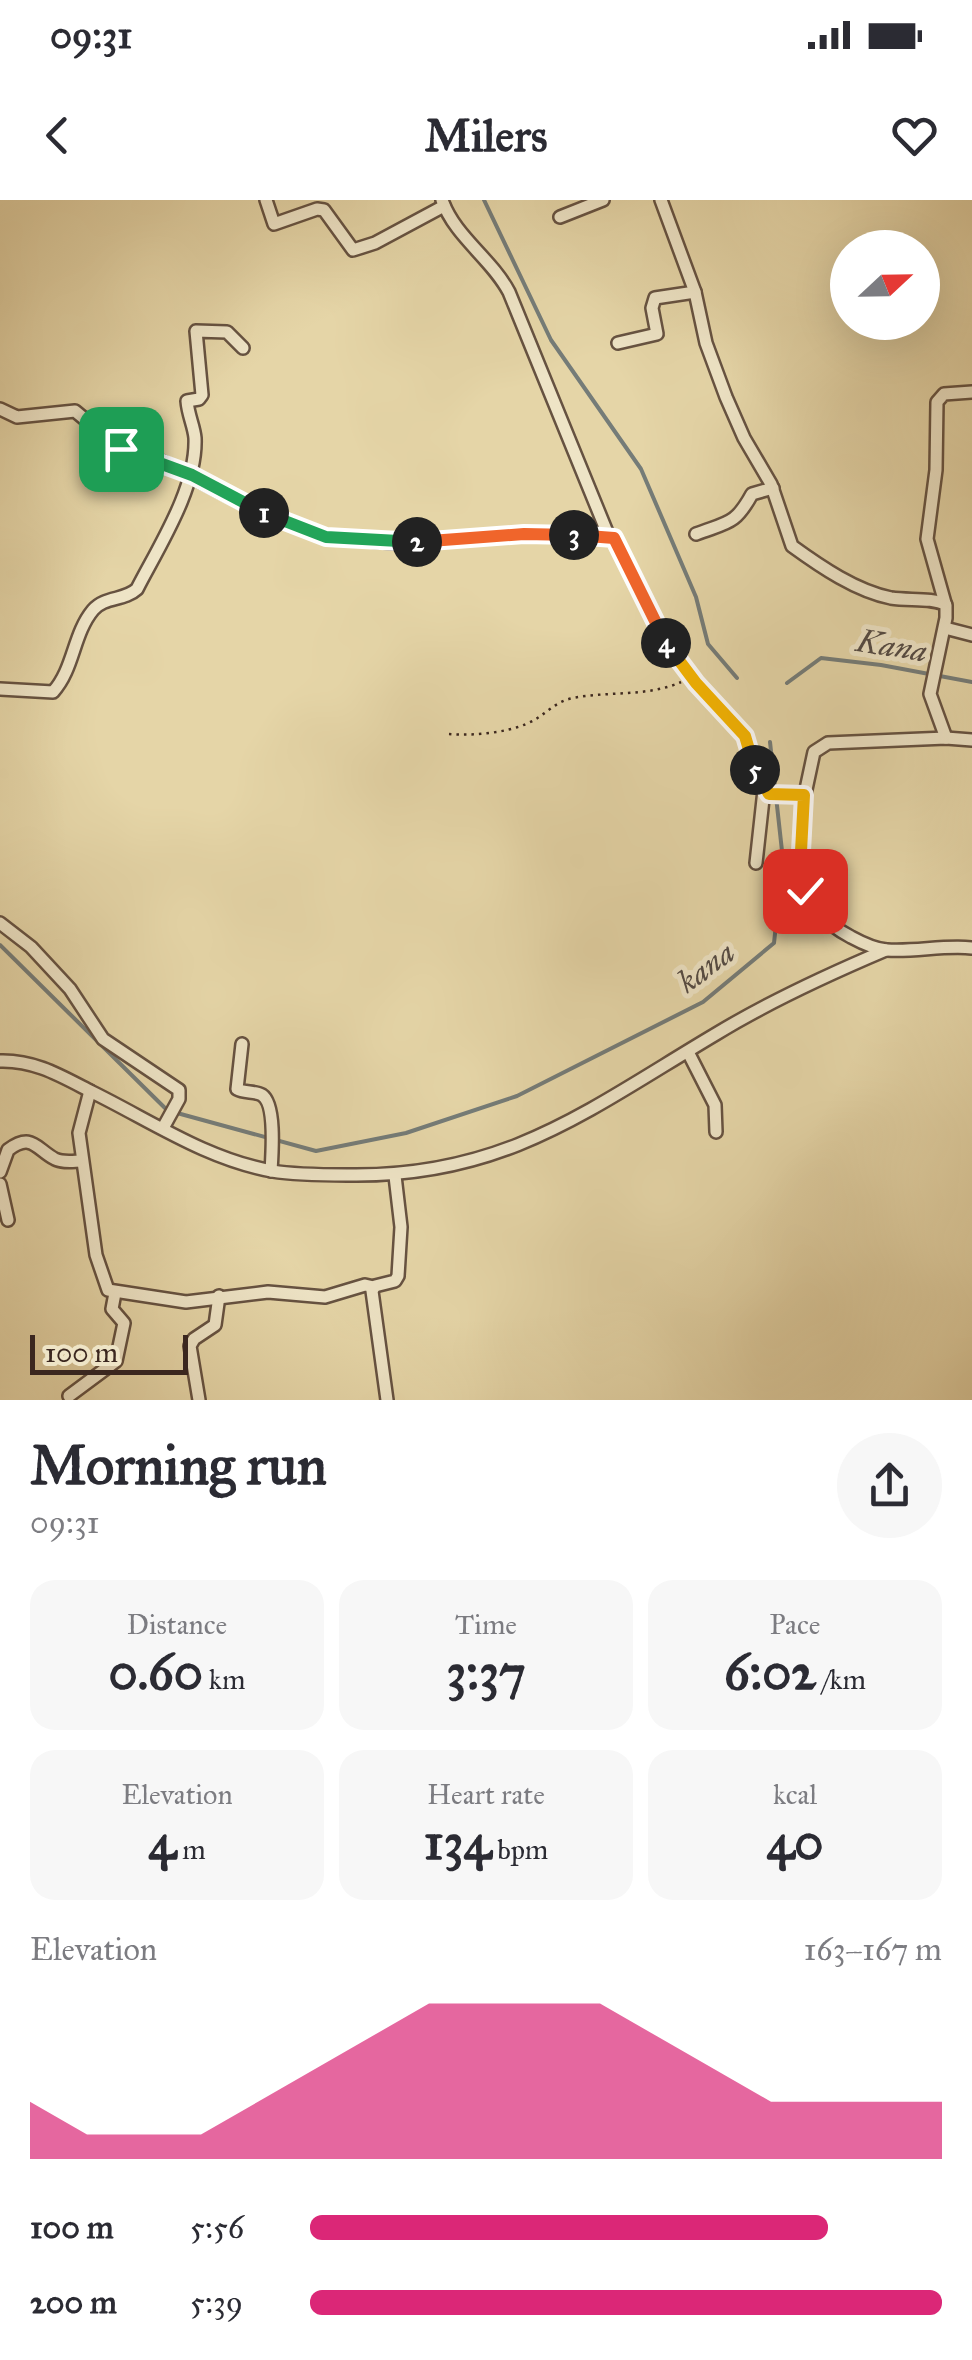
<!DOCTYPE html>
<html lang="en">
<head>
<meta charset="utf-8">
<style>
  :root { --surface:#fff; --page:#f7f7f7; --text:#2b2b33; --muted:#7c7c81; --accent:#db2777 }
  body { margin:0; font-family:"IM FELL Great Primer",serif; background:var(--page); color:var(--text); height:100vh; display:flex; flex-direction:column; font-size:38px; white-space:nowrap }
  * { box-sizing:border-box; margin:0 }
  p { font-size:32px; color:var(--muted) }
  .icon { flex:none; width:55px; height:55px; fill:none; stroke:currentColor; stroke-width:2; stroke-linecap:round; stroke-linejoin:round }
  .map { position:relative; height:1200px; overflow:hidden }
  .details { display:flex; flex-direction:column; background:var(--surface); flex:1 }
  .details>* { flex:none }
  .needle { width:65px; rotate:68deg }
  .buttons { position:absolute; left:830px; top:30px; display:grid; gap:20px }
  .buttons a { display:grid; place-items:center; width:110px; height:110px; border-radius:50%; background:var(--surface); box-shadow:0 10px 40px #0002; font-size:50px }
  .scale { position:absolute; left:30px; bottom:25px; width:158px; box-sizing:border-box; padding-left:10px; border:5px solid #3b271f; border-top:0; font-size:28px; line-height:35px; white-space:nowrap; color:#3b271f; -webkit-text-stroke:8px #eee4c6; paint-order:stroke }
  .pin { position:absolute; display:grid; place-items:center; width:85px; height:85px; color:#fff; margin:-42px; border-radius:20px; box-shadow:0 5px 15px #0006 }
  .km { position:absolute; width:50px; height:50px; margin:-25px; border-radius:50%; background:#222; color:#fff; font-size:28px; line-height:50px; text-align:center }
  .round { display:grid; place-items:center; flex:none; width:105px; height:105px; border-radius:52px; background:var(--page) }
  .headline { display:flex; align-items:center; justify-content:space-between; height:170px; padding:0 30px }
  h1 { font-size:55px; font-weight:700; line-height:75px }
  .figures { display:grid; grid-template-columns:repeat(3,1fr); gap:15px; height:170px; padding:10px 30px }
  .figures div { display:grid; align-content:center; border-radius:25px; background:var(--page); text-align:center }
  .figures b { font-size:50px; font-weight:700 }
  .figures small { font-size:28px; font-weight:400 }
  .figures p { font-size:28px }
  .chart { height:280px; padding:20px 30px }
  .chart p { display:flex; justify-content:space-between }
  .chart svg { width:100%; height:180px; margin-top:10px; fill:var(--accent); opacity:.7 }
  ul { padding:0 30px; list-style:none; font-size:32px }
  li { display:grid; grid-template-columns:160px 120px 1fr; align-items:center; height:75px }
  li i { height:25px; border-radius:12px; background:var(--accent) }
  .status { display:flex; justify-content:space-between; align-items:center; height:70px; padding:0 50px; background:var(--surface); direction:ltr }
  .status svg { height:28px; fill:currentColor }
  header { display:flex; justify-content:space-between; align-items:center; height:130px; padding:0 30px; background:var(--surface); font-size:45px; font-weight:700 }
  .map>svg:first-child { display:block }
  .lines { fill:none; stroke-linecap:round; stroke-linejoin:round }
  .stream { stroke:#757c78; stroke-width:4 }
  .minor-casing { stroke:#665241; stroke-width:16 }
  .path { stroke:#3b271f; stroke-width:2.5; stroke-dasharray:2.5 5; stroke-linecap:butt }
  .minor { stroke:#eee4c6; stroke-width:11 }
  .split-1-casing { stroke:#fff; stroke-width:20 }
  .split-2-casing { stroke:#fff; stroke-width:20 }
  .split-3-casing { stroke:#fff; stroke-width:20 }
  .split-4-casing { stroke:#fff; stroke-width:20 }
  .split-5-casing { stroke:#fff; stroke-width:20 }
  .split-6-casing { stroke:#fff; stroke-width:20 }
  .split-1 { stroke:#22a559; stroke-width:12 }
  .split-2 { stroke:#22a559; stroke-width:12 }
  .split-3 { stroke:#f0652b; stroke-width:12 }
  .split-4 { stroke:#f0652b; stroke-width:12 }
  .split-5 { stroke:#f5b400; stroke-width:12 }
  .split-6 { stroke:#f5b400; stroke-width:12 }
  .labels { text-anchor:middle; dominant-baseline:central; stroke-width:10; stroke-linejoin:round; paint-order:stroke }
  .water-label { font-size:32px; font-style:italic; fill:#534a44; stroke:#eee4c6 }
</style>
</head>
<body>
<div class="status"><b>09:31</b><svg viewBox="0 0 49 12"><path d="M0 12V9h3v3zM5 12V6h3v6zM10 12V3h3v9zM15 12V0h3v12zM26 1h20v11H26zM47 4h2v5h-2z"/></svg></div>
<header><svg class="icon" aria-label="back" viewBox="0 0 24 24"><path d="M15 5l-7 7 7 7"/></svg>Milers<svg class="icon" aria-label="heart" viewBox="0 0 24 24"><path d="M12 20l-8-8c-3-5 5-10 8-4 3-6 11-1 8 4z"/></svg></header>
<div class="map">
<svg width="972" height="1200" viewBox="0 0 972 1200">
  <rect width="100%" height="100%" fill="#e5d5a7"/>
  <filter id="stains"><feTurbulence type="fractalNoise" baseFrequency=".002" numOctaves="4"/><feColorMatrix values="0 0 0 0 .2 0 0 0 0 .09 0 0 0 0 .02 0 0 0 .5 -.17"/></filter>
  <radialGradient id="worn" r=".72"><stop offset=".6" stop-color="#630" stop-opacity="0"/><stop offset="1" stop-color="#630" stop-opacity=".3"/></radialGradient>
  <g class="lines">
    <g class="stream">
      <path d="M484,0L551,140L641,269L696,397L708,444L737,478"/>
      <path d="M787,483L821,458L881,465L972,482"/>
      <path d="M0,745L167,910"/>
      <path d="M177,913L316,951L406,933L517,896L703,802L774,743L783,660L770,542"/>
    </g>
    <defs>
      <g id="minor">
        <path d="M266,0L274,24L317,9L324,10L353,50L375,43L444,6"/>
        <path d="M442,0C455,37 491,58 509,92L609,337"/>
        <path d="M661,0L695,92L706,143L726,197L744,238L771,284L792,346C821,367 856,391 891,398C909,401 932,397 946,405V418L930,494L946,538"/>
        <path d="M560,17L603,0"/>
        <path d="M618,143L657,134L652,108L655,98L695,92"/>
        <path d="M0,209L17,217L75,211L121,249L159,260L238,301L325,337L395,343L524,334L611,337L618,345L662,437L696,483L745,536L760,581L769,594H805L814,552L828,543L946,538L972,540"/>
        <path d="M696,334C728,322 735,325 752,294L773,288"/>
        <path d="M945,403L927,339L936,270L937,202L944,194L972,192"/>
        <path d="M945,428L972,435"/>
        <path d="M0,489L53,492C74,469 73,434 93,410C105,396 124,401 137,389C159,346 197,288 195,238C194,226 188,215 187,201L199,199L202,195L196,131L227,132L243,148"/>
        <path d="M804,595C799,654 789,705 851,737C862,743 874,749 887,750C915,752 944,745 972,748"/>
        <path d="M756,663L764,590"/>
        <path d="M0,723L31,747L70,789L103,839L179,890V899L163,928"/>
        <path d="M242,844L237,889C244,893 255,891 262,895C276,904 272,955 271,971"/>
        <path d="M688,852L715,905L716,932"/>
        <path d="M0,861C35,860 61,876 92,892C151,921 206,959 272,971C296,975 322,975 347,975C504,978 588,910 716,834C770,801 827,775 886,750"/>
        <path d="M90,891L79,933L96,1055L108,1090L186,1102L268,1092L325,1097L365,1085L374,1087"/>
        <path d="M0,972L8,950C32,932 36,949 55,959C62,963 74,961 82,961"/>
        <path d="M0,984L8,1020"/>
        <path d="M69,1196L116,1161L124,1123L112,1109L115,1093"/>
        <path d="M199,1200L190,1146L194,1139L215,1125L219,1096"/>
        <path d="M387,1200L372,1091L375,1086L395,1081L398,1076L401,1027L395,976"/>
      </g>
    </defs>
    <use href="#minor" class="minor-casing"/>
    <path class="path" d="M449,534C472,536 505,533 526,524C544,517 553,502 573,498C608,491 648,497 681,482"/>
    <use href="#minor" class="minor"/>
  </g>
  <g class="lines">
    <defs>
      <path id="split-1" d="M121,249L192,275L264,313"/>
      <path id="split-2" d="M264,313L326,337L417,342"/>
      <path id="split-3" d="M417,342L524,334L574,335"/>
      <path id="split-4" d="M574,335L614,338L666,443"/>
      <path id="split-5" d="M666,443L696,483L745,536L755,570"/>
      <path id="split-6" d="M755,570L769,594L804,595L800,670L805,691"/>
    </defs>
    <use href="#split-1" class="split-1-casing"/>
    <use href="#split-2" class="split-2-casing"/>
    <use href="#split-3" class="split-3-casing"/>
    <use href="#split-4" class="split-4-casing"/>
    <use href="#split-5" class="split-5-casing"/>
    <use href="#split-6" class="split-6-casing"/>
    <use href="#split-1" class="split-1"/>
    <use href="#split-2" class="split-2"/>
    <use href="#split-3" class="split-3"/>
    <use href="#split-4" class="split-4"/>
    <use href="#split-5" class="split-5"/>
    <use href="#split-6" class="split-6"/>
  </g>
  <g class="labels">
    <g class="water-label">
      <text transform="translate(892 446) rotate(9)">Kana</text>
      <text transform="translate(706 767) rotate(-37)">kana</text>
    </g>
  </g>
  <rect width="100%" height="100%" filter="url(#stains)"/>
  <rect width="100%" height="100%" fill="url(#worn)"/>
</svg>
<div class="buttons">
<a><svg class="needle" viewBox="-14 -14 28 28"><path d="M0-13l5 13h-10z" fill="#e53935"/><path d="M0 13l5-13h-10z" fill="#7c7c81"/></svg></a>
</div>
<div class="scale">100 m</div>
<div class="pin" style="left:121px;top:249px;background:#1e9e55"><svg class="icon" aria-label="arrive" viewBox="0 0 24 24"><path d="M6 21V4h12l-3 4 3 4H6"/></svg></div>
<div class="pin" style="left:805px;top:691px;background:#d93025"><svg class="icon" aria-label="check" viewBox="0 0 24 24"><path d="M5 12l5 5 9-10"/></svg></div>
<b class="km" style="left:264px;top:313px">1</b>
<b class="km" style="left:417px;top:342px">2</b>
<b class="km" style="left:574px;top:335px">3</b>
<b class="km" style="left:666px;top:443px">4</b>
<b class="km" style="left:755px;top:570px">5</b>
</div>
<section class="details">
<div class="headline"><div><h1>Morning run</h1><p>09:31</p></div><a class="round"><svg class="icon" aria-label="share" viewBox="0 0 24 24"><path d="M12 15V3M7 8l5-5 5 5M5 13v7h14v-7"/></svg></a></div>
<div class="figures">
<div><p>Distance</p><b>0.60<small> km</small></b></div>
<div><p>Time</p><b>3:37</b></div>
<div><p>Pace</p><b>6:02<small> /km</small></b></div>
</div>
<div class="figures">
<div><p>Elevation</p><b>4<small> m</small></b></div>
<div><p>Heart rate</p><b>134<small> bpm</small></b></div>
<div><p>kcal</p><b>40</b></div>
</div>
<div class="chart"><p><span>Elevation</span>163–167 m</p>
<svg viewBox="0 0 160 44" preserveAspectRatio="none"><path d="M0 44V30L10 38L20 38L30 38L40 30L50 22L60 14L70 6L80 6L90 6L100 6L110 14L120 22L130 30L140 30L150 30L160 30V44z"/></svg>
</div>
<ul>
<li><b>100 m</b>5:56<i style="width:82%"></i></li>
<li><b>200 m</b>5:39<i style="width:100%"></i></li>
</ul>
</section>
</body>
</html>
